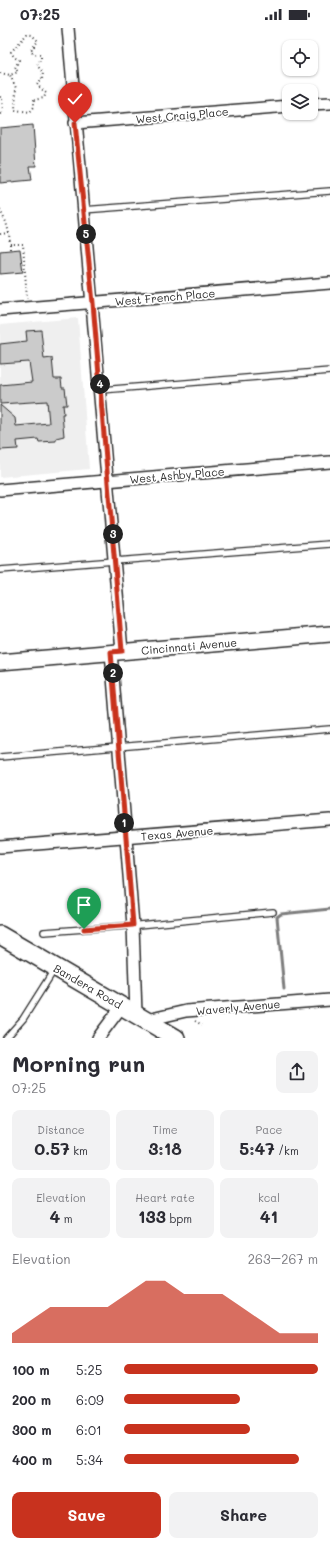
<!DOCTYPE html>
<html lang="en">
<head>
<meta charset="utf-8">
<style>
  :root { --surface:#fff; --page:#f2f2f3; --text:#2b2b33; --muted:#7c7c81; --accent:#c8321e }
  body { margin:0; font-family:Mali,sans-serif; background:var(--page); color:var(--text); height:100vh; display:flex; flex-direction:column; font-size:15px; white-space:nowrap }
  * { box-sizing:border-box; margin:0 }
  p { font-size:13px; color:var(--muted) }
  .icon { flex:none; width:22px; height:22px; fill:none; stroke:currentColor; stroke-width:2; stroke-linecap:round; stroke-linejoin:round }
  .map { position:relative; height:1010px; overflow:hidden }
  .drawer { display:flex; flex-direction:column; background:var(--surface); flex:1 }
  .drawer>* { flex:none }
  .fabs { position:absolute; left:282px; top:12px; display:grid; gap:8px }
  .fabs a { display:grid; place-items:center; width:36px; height:36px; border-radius:8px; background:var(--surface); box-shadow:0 1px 3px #0004; font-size:20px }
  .pin { position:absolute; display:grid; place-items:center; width:34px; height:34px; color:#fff; margin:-41px -17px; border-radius:50% 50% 50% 0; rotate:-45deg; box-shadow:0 0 4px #0007 }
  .pin .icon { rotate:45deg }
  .km { position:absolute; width:20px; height:20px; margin:-10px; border-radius:50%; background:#222; color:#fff; font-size:11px; line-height:20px; text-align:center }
  .round { display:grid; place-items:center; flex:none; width:42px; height:42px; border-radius:8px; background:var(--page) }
  .overview { display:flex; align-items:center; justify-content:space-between; height:68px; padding:0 12px }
  h1 { font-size:22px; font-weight:700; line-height:30px }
  .figures { display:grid; grid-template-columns:repeat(3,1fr); gap:6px; height:68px; padding:4px 12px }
  .figures div { display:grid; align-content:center; border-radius:8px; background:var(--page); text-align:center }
  .figures b { font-size:17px; font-weight:700 }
  .figures small { font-size:11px; font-weight:400 }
  .figures p { font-size:11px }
  .chart { height:112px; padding:8px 12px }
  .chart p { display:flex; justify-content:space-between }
  .chart svg { width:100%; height:72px; margin-top:4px; fill:var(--accent); opacity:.7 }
  .cta { display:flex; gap:8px; margin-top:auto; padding:8px 12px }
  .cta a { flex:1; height:46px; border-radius:8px; background:var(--accent); color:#fff; font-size:16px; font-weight:700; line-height:46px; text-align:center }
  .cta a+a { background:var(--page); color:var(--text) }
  ul { padding:0 12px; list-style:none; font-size:13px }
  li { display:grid; grid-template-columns:64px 48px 1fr; align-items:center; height:30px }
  li i { height:10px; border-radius:5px; background:var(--accent) }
  .status { display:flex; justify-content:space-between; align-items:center; height:28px; padding:0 20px; background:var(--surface); direction:ltr }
  .status svg { height:11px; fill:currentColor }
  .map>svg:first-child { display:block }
  .built { fill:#efefef }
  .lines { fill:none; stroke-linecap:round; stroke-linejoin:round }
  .stream { stroke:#7e7e7e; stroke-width:3 }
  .building { fill:#cbcbcb; stroke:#2b2b2b }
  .lane-casing { stroke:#2b2b2b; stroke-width:8 }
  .street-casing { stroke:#2b2b2b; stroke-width:14 }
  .secondary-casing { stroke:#2b2b2b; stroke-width:18 }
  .primary-casing { stroke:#2b2b2b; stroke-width:20 }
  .path { stroke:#2b2b2b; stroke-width:2; stroke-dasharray:1 3; stroke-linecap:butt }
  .lane { stroke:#fff; stroke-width:5.5 }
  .street { stroke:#fff; stroke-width:11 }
  .secondary { stroke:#fff; stroke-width:15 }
  .primary { stroke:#fff; stroke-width:17 }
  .route-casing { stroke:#fff; stroke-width:8 }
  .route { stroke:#c8321e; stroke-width:5 }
  .labels { text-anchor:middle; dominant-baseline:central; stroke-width:3.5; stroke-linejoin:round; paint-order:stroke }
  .street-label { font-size:11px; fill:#2b2b2b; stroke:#fff }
</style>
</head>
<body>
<div class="status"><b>07:25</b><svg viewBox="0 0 49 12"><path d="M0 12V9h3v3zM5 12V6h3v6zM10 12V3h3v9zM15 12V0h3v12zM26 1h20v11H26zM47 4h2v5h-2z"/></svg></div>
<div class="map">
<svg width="330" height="1010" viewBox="0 0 330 1010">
  <rect width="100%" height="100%" fill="#fff"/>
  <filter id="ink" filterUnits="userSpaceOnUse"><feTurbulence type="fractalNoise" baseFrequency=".025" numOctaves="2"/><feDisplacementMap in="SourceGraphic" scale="8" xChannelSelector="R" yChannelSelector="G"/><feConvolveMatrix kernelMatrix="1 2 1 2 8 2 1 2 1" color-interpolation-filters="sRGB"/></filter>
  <g filter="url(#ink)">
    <path class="built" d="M78,290L89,441L0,449V297Z"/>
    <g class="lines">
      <path class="stream" d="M284,961L277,889L281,886L330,881"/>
    </g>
    <g class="building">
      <path d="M33,97L36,138H30L32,152L0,155V100Z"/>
      <path d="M20,221L23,244L0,246V223Z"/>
      <path d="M41,302L44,331L52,330L54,351H61L62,360H65L67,377H63L64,386H62L64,408L56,410V413L39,414L38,411L17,413L18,421L0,422V377L15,390L16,398L49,395L47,373L0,376V357L32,354L29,334L0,336V316L27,313L26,303Z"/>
    </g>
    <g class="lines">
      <defs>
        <g id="lane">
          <path d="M83,182L330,163"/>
          <path d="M101,362L330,343"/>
          <path d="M0,542L330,516"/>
          <path d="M0,729L330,701"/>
          <path d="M44,904L139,897L273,884"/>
          <path d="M6,1010L23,991L54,942"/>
        </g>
        <g id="street">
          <path d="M68,0L122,623"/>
          <path d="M311,76L330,75"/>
          <path d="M75,95L289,78"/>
          <path d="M0,282L330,255"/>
          <path d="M0,462L330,434"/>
          <path d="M111,624L133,897L136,986"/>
          <path d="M0,819L330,792"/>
          <path d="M147,992L186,983L330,972"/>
          <path d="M98,1010L122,978"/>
        </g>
        <path id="secondary" d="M0,634L330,606"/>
        <path id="primary" d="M0,907L176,1010"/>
      </defs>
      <use href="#lane" class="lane-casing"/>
      <use href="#street" class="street-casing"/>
      <use href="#secondary" class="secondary-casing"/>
      <use href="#primary" class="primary-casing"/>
      <g class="path">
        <path d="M0,45L10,47L18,44L15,40L19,32L14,29L11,24L27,6L32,7L38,13L31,22L33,26L41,27V31L37,37L43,45L42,51L37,57L46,65L44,70L34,72V79L30,84L15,82L16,60L10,47"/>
        <path d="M0,86L3,85L2,69H0"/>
        <path d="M0,182L6,194L9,205"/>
        <path d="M0,206L9,205L10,216H23L27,271"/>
        <path d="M10,216V222"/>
        <path d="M195,993L202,997"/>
      </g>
      <use href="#lane" class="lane"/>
      <use href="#street" class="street"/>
      <use href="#secondary" class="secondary"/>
      <use href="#primary" class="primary"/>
    </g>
  </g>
  <g class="lines" filter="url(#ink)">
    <defs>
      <path id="route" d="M75,95L93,275L122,623L111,624L133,897L84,901"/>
    </defs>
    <use href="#route" class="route-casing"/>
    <use href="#route" class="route"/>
  </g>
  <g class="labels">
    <g class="street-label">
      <text transform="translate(182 87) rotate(-5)">West Craig Place</text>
      <text transform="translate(165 269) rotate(-5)">West French Place</text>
      <text transform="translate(177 447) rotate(-5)">West Ashby Place</text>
      <text transform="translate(189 618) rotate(-5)">Cincinnati Avenue</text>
      <text transform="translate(177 805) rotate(-5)">Texas Avenue</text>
      <text transform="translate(88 958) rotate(30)">Bandera Road</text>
      <text transform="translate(238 979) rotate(-5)">Waverly Avenue</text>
    </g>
  </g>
</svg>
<div class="fabs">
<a><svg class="icon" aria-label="locate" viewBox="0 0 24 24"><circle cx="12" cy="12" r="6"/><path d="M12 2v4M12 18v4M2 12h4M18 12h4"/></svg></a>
<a><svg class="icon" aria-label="layers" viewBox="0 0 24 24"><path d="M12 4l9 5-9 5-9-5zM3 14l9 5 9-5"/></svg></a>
</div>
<div class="pin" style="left:84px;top:901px;background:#1e9e55"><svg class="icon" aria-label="arrive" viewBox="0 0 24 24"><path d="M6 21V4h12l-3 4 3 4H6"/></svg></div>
<div class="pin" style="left:75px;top:95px;background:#d93025"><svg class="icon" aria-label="check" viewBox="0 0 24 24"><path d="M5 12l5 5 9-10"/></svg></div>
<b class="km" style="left:124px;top:795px">1</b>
<b class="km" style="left:113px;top:645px">2</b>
<b class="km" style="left:113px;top:506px">3</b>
<b class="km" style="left:100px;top:356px">4</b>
<b class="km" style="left:86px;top:206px">5</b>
</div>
<section class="drawer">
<div class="overview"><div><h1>Morning run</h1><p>07:25</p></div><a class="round"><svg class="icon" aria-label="share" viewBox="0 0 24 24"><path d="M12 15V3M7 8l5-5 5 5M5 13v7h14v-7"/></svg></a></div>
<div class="figures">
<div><p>Distance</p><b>0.57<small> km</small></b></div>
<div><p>Time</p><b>3:18</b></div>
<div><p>Pace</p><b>5:47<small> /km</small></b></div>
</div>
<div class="figures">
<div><p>Elevation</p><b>4<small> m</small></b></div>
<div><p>Heart rate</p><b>133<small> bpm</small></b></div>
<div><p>kcal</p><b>41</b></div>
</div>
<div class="chart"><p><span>Elevation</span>263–267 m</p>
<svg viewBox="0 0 160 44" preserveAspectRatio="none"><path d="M0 44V38L10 30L20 22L30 22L40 22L50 22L60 14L70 6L80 6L90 14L100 14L110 14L120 22L130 30L140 38L150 38L160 38V44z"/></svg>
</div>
<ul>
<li><b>100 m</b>5:25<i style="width:100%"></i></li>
<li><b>200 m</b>6:09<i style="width:60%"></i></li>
<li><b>300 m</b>6:01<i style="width:65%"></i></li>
<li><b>400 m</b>5:34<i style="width:90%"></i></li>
</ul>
<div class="cta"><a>Save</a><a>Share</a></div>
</section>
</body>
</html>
